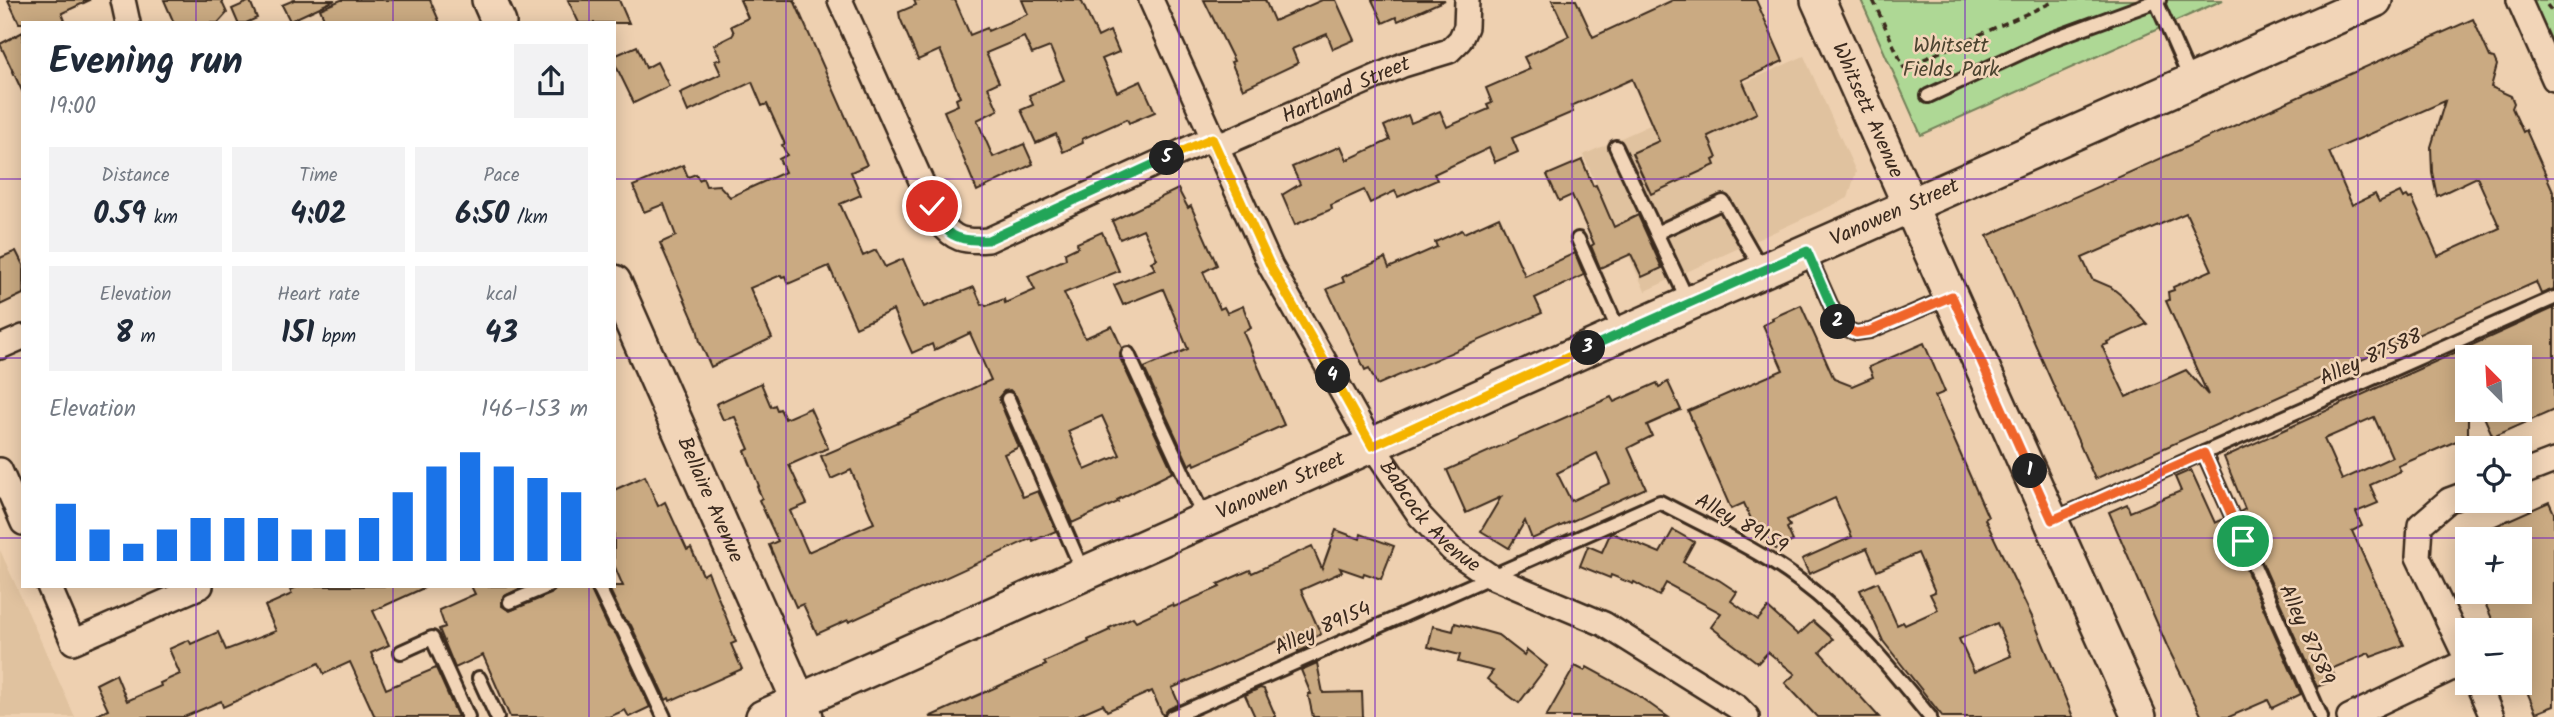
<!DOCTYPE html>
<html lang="en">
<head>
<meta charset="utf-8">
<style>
  :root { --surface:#fff; --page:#f2f2f3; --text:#1f2937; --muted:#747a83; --accent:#1a73e8 }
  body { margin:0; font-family:Kalam,sans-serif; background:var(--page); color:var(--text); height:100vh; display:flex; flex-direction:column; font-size:26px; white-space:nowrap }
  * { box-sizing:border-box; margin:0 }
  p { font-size:23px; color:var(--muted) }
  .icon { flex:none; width:38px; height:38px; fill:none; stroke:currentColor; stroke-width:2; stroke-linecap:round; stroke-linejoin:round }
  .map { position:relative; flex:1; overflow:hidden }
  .sheet { position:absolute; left:21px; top:21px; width:595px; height:567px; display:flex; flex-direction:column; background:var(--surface); border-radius:0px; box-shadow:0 4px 18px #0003 }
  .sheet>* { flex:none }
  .needle { width:46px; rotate:336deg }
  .buttons { position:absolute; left:2455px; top:345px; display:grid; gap:14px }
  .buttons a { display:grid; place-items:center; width:77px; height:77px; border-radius:0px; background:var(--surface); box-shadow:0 4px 18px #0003; font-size:35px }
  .pin { position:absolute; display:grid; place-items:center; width:60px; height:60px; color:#fff; margin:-30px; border:4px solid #fff; border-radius:50%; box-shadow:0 2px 7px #0007 }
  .km { position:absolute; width:35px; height:35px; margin:-18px; border-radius:50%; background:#222; color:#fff; font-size:19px; line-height:35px; text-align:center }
  .round { display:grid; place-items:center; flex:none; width:74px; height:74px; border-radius:0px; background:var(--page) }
  .summary { display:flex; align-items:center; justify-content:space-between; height:119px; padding:0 28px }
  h1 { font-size:38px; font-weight:700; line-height:52px }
  .metrics { display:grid; grid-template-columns:repeat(3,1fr); gap:10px; height:119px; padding:7px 28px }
  .metrics div { display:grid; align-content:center; border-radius:0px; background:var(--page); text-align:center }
  .metrics b { font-size:30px; font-weight:700 }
  .metrics small { font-size:19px; font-weight:400 }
  .metrics p { font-size:19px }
  .chart { height:196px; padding:14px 28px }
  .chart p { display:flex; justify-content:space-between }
  .chart svg { width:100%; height:126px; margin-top:7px; stroke:var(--accent); stroke-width:6 }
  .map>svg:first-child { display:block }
  .built { fill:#e0c29f }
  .green { fill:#aed895; stroke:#74815a; stroke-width:2 }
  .building { fill:#caaa82; stroke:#3b2a1e; stroke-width:2; fill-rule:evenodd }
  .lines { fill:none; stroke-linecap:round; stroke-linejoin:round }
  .lane-casing { stroke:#3b2a1e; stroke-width:18 }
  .street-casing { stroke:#3b2a1e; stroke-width:28 }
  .secondary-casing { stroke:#3b2a1e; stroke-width:38 }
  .path { stroke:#3b2a1e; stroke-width:3.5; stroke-dasharray:7 5; stroke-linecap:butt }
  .lane { stroke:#f2d5b8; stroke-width:12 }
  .street { stroke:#f2d5b8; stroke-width:23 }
  .secondary { stroke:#f2d5b8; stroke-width:33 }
  .split-1-casing { stroke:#fff; stroke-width:14 }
  .split-2-casing { stroke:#fff; stroke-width:14 }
  .split-3-casing { stroke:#fff; stroke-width:14 }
  .split-4-casing { stroke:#fff; stroke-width:14 }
  .split-5-casing { stroke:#fff; stroke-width:14 }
  .split-6-casing { stroke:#fff; stroke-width:14 }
  .split-1 { stroke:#f0652b; stroke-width:9 }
  .split-2 { stroke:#f0652b; stroke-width:9 }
  .split-3 { stroke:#22a559; stroke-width:9 }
  .split-4 { stroke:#f5b400; stroke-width:9 }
  .split-5 { stroke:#f5b400; stroke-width:9 }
  .split-6 { stroke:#22a559; stroke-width:9 }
  .grid { fill:none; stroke:#7b2cbf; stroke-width:2; stroke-opacity:0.55 }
  .labels { text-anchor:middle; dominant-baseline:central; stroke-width:5; stroke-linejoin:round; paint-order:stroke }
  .park-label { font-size:21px; fill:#4c4430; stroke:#f2d5b8 }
  .street-label { font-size:21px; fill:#3b2a1e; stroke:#f2d5b8 }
</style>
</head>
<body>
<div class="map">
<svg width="2554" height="717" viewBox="0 0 2554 717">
  <rect width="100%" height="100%" fill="#eed0b0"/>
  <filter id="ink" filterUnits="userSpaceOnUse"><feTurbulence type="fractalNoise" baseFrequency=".0143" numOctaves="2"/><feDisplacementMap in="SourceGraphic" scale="14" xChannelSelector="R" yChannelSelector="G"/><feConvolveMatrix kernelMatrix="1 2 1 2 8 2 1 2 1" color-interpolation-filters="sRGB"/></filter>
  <g filter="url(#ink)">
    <g class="built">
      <path d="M1804,56L1856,172L1848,198L1645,291L1583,155Z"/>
      <path d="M0,550L75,717H0Z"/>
    </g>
    <g class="green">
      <path d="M1861,0H2223L1921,135Z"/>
      <path d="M2533,0H2554V46Z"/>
    </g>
    <g class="building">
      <path d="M8,0H90L62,13L66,23H19Z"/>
      <path d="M164,0H221L227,13L218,23H174Z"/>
      <path d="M294,0H335L290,21L282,5Z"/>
      <path d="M341,0H430L440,23H326L320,9Z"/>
      <path d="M568,0H619L629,23H579Z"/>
      <path d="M740,0H794L867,165L851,172L861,195L840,204L863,256L876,250L885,267L903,259L924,307L974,287L982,305L984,304L986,306L1004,299L1005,303L1035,290L1028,276L1066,259L1065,253L1078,247L1077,243L1102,232L1119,271L1064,293L1085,338L1112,326L1122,348L1120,358L1173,472L1117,500L1118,502L1072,523L1016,396L1010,390L1004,391L999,397L1000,402L1019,447L1004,454L1023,497L1038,491L1056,531L1033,541L1032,538L849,622L848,620L817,634L803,604L796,607L769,545L778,541L759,500L762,498L757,487L759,486L745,451L749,449L735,417L723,420L716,404L761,383L771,407L775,405L777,410L780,409L785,419L810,408L828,448L789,465L807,504L790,511L808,552L874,523L851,470L831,479L821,456L899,423L898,422L991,380L970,333L934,350L932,344L912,353L893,310L856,327L829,266L788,284L785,276L782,277L781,275L750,288L772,338L711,367L700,342L697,328L660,243L676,236L664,204L644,212L633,186L683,165L688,177L696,174L699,180L703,178L706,186L719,185L730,197L785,172L779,159L787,155L782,145L785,144L767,104L762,106L752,82L688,112L680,93L721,74L715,61L721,59L714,45L732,36L734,33L731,26L748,18ZM1102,416L1120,455L1085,470L1068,431Z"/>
      <path d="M914,0H955L970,35L987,28L988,31L1028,14L1022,0H1081L1098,37L1110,31L1119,52L1102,59L1117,92L1141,81L1155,112L1129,123L1127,119L1082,139L1083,143L1063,152L1056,134L1036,143L1021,110L1033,105L1029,95L1064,80L1050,47L1032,54L1024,37L986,53L999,82L988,87L998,110L977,120L993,157L1024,144L1033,164L977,191L944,111L958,105L956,99L960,97L954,83L940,50L918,60L900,18L899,12L916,5Z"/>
      <path d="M1204,0H1265L1274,21L1322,0H1336L1354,40L1333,49L1327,34L1292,49L1298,63L1243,89L1231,62L1234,61Z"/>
      <path d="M1372,0H1445L1398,21L1396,17L1383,23Z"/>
      <path d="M1552,0H1576L1593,37L1673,0H1756L1783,61L1742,80L1757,113L1708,136L1717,158L1713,160L1715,165L1651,194L1632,153L1659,141L1632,79L1571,106L1573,112L1512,138L1518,152L1495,162L1489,148L1434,174L1437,180L1398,197L1395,191L1370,203L1364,190L1331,205L1332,209L1295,225L1282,195L1300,184L1292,167L1341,146L1347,160L1390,140L1384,126L1408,115L1411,123L1440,111L1447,127L1489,109L1487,105L1492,103L1486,88L1530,69L1524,57L1569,36Z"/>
      <path d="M250,1L257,18L246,23H238L232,9Z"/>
      <path d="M2473,19L2490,57L2494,58L2497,65L2491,87L2511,96L2514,103L2512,108L2523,132L2526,130L2554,193V289L2541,294L2536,282L2095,479L1987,236ZM2445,101L2431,147L2432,172L2437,196L2477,177L2500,228L2438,256L2412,198L2409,199L2407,196L2403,198L2400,192L2379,202L2375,194L2352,205L2329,152ZM2186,213L2212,270L2173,287L2174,290L2168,292L2169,300L2166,301L2208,395L2186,370L2126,397L2102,346L2108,344L2107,342L2147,324L2122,296L2111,287L2092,279L2082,258Z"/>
      <path d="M23,32V93L0,44Z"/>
      <path d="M637,46L646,68L657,62L669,86L634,103L614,62V56Z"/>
      <path d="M1582,160L1593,186L1596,185L1614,227L1638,215L1662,268L1642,277L1631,254L1600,268L1591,246L1594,244L1572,195L1559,201L1547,175Z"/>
      <path d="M1178,189L1188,208L1191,206L1217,265L1203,272L1220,309L1224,307L1227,313L1243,306L1251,328L1243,332L1284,425L1195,465L1194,462L1189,465L1144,368L1188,349L1163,289L1123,305L1114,285L1155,269L1151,262L1157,259L1143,229L1120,239L1112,221Z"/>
      <path d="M1499,217L1525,276L1575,253L1584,275L1535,298L1542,313L1377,385L1369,368L1365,370L1327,289L1344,282L1342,277L1385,258L1389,268L1437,247L1435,242L1462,230L1464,233Z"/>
      <path d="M16,251L23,265V294L0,305V258Z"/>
      <path d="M1801,305L1834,379L1852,386L1873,377L1869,367L1924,343L1945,392L1935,396L1988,517L1985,519L2033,619L2073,717H1943L1883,641L1860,590L1878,582L1897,625L1903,622L1905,625L1938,610L1930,594L1935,592L1918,553L1877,571L1867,548L1809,574L1802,559L1852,537L1835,498L1787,520L1790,526L1787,528L1793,541L1776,549L1759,537L1744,503L1731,509L1688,411L1783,370L1763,325L1773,320L1772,318ZM1997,623L2011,656L1974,672L1959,639Z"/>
      <path d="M2554,308V410L2493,437L2481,410H2520V389L2530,385L2520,362V357H2468V436L2398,466L2401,471L2370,485L2378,503L2356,512L2362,526L2352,531L2404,645L2371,657L2369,653L2331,669L2336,679L2317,687L2240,512L2245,509L2224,457ZM2374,417L2392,457L2342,480L2324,439Z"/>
      <path d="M1668,382L1681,410L1647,425L1652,436L1628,448L1646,488L1532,539L1525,521L1509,548L1481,531L1501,497L1466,513L1447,470L1611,397L1614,402L1657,383L1659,387ZM1597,453L1610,483L1571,501L1557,473Z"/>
      <path d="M2191,470L2215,523L2224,519L2301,694L2272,708L2268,700L2229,717H2202L2167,646L2109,512L2127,504L2130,512L2181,491L2175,477Z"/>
      <path d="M645,476L658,506L665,502L687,550L691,548L703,575L708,572L736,642L731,644L742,669L670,701L669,698L666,700L631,625L623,618L608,586H623L614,565V490Z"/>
      <path d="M2549,502L2554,513V706L2536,713L2520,675V630H2497L2480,592H2520V539H2466Z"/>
      <path d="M1336,530L1360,539L1361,534L1394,546L1381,579L1364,573L1363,576L1340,568L1342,572L1301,590L1321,634L1312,639L1313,645L1298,652L1297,646L1292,648L1287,637L1172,688L1179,704L1168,709L1163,716L1152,691L1107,711L1103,704L1073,717H929L1046,665L1044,662L1089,642L1088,640L1110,630L1109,628L1133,617L1136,621L1173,604L1174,607L1220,587L1218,584L1250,570L1252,573L1312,546L1322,569Z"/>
      <path d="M1673,530L1694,542L1683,562L1719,580L1737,592L1731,601L1758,620L1768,608L1798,635L1813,621L1833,639L1820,652L1879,717H1817L1785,683L1795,674L1768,652L1758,663L1711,627L1721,613L1666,583L1659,596L1634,582L1633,584L1611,575L1610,578L1580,566L1588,546L1602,552L1610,534L1612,533L1660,553Z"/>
      <path d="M300,586H428L373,611L389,645L371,653L386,689L436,668L458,717H375L350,662L324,674L319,663L223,707L221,701L184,717H92L108,710L96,684L116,674L127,701L161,686L160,683L180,674L169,649L189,640L191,644L218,632L226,650L276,631L265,606L292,594L290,590Z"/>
      <path d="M471,586H525L503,597L502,606L510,611L551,594L557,586H589L608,627L616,634L650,707L629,717L625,710L609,717H510L483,655L455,668L439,629L445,627L439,610L475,594Z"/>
      <path d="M1455,623L1498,635L1524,655L1527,650L1547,666L1519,703L1487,679L1493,671L1458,662L1460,655L1428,647L1433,626L1453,631Z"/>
      <path d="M1317,663L1323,693L1362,692L1363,717H1313L1308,694H1311L1301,670Z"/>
      <path d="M1575,666L1585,671L1587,667L1633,692L1668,717H1546Z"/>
      <path d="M1260,688L1264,689L1276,717H1255L1245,695Z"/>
    </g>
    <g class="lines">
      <defs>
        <g id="lane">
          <path d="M2156,1L2191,81"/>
          <path d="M1928,96L2044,42L2159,0"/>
          <path d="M1616,147L1689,303"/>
          <path d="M1656,233L1723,202L1761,268"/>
          <path d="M1578,239L1620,334"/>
          <path d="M1807,252L1840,326L1856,333L1870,331L1949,297"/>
          <path d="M1128,354L1205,520"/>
          <path d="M1008,399L1084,574"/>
          <path d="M2204,453L2321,717"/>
          <path d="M2052,520L2554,298"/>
          <path d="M598,586L616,623L623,629L664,717"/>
          <path d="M510,602L548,586"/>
          <path d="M401,652L432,638L468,717"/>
          <path d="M479,678L497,717"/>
          <path d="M1172,717L1660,502C1707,527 1758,549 1800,581C1850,618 1891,669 1930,717"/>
        </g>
        <g id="street">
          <path d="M123,0L128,23"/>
          <path d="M840,0L939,221C954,240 963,242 988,240L1212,138"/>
          <path id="s1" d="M1151,0L1271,267L1372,445L1420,516L1452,550L1490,576L1604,624L1737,707L1747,717"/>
          <path d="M2519,0L2554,79"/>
          <path id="s2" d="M1216,147L1403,65L1449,51L1460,40L1466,27L1467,0"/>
          <path d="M0,347L23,337"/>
          <path d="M0,470L23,523"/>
          <path d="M2520,474L2554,461"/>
          <path d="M2468,493L2449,500L2420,525L2418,557L2468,662"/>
          <path d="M49,586L73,642L201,586"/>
          <path d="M2477,682L2492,717"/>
          <path d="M2349,717L2467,661"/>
        </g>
        <g id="secondary">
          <path d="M489,0L499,23"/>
          <path id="s3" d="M1818,0L2139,717"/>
          <path id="s4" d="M614,282L806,717"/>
          <path id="s5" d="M763,717L1690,303L2375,0"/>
        </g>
      </defs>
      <use href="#lane" class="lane-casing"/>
      <use href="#street" class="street-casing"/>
      <use href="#secondary" class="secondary-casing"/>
      <g class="path">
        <path d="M1873,0L1904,68L2051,3L2050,0"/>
        <path d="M2547,5L2554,14"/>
      </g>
      <use href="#lane" class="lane"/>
      <use href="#street" class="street"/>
      <use href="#secondary" class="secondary"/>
    </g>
  </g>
  <g class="lines" filter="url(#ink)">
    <defs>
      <path id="split-1" d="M2030,471L2052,520L2204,453L2243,541"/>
      <path id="split-2" d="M1838,322L1840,326L1856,333L1870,331L1952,296L2030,471"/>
      <path id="split-3" d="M1588,348L1807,251L1838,322"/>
      <path id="split-4" d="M1333,376L1372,446L1588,348"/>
      <path id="split-5" d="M1167,158L1212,138L1271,267L1333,376"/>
      <path id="split-6" d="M932,206C945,236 956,242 988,240L1167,158"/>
    </defs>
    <use href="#split-1" class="split-1-casing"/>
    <use href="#split-2" class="split-2-casing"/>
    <use href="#split-3" class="split-3-casing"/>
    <use href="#split-4" class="split-4-casing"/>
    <use href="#split-5" class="split-5-casing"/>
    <use href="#split-6" class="split-6-casing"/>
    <use href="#split-1" class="split-1"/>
    <use href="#split-2" class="split-2"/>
    <use href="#split-3" class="split-3"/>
    <use href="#split-4" class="split-4"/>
    <use href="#split-5" class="split-5"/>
    <use href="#split-6" class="split-6"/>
  </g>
  <path class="grid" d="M196,0V23M393,0V23M589,0V23M786,0V717M982,0V717M1179,0V717M1375,0V717M1572,0V717M1768,0V717M1965,0V717M2161,0V717M2358,0V717M0,179H23M614,179H2554M0,358H23M614,358H2468M2520,358H2554M0,538H23M614,538H2554M196,586V717M393,586V717M589,586V717"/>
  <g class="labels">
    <g class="park-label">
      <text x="1951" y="46">Whitsett<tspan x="1951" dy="24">Fields Park</tspan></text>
    </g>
    <g class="street-label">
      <text stroke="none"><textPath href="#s2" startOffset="142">Hartland Street</textPath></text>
      <text stroke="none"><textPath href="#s3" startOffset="121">Whitsett Avenue</textPath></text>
      <text stroke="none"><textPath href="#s5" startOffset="1239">Vanowen Street</textPath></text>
      <text transform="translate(2371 358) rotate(-24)">Alley 87588</text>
      <text stroke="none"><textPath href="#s5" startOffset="567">Vanowen Street</textPath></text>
      <text stroke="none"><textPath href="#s4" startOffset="238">Bellaire Avenue</textPath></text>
      <text stroke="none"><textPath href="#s1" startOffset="590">Babcock Avenue</textPath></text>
      <text transform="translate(1741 524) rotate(29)">Alley 89159</text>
      <text transform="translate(1323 629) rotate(-24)">Alley 89154</text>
      <text transform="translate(2306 635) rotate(66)">Alley 87589</text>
    </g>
  </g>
</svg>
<div class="buttons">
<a><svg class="needle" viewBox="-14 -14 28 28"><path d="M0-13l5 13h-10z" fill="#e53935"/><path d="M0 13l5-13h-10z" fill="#747a83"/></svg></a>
<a><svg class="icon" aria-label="locate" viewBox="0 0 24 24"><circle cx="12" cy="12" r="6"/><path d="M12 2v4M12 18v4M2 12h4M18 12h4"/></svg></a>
<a>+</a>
<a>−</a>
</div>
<div class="pin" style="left:2243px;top:541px;background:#1e9e55"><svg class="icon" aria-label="arrive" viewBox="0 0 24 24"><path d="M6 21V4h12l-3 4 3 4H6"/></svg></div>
<div class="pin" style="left:932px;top:206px;background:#d93025"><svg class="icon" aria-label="check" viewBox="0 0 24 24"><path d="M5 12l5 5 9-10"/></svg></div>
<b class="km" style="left:2030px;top:471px">1</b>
<b class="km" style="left:1838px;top:322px">2</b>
<b class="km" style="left:1588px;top:348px">3</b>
<b class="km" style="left:1333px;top:376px">4</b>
<b class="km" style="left:1167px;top:158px">5</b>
<section class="sheet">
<div class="summary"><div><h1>Evening run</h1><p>19:00</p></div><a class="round"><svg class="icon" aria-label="share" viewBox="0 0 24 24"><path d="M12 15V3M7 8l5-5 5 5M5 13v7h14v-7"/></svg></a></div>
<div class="metrics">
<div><p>Distance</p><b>0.59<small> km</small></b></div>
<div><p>Time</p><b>4:02</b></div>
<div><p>Pace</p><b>6:50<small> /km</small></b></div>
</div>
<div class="metrics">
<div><p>Elevation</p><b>8<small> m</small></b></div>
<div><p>Heart rate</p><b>151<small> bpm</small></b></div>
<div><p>kcal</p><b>43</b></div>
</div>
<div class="chart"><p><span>Elevation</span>146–153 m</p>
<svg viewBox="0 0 160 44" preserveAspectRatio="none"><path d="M5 44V24M15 44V33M25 44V38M35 44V33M45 44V29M55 44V29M65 44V29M75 44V33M85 44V33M95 44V29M105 44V20M115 44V11M125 44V6M135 44V11M145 44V15M155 44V20"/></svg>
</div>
</section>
</div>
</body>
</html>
